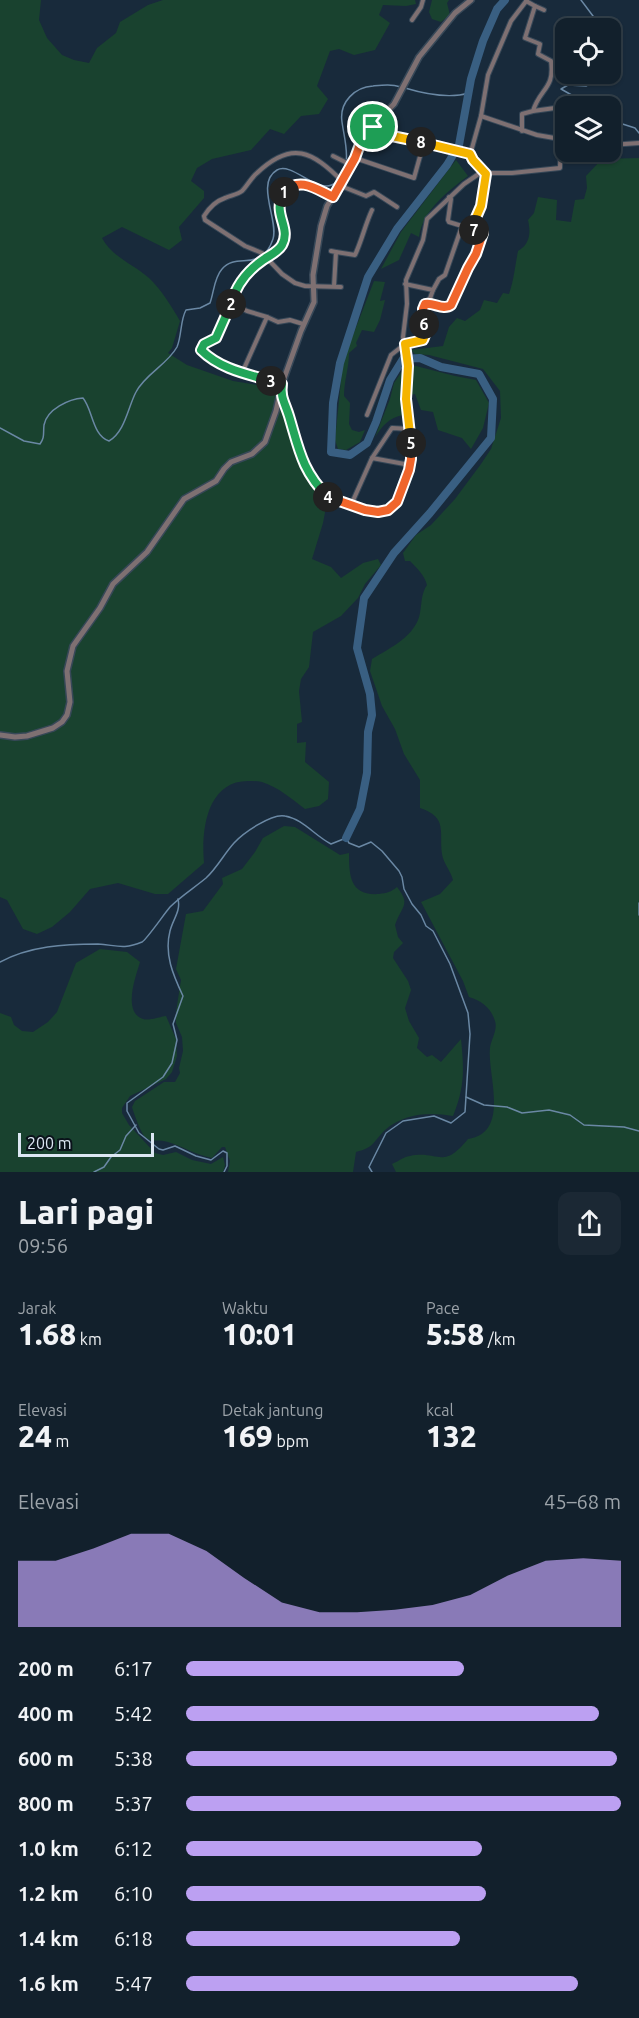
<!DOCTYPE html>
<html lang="id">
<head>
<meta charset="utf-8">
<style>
  :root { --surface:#12202c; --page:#1b2834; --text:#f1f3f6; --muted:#9ca3a9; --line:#313e48; --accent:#bca0f2 }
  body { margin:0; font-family:Ubuntu,sans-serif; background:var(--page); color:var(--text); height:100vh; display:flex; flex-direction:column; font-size:22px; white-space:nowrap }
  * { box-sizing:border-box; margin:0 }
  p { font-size:20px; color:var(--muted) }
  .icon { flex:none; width:33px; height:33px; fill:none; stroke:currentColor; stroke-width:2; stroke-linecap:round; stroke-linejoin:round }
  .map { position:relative; height:1172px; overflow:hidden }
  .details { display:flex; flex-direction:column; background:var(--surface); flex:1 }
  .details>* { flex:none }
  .controls { position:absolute; left:555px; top:18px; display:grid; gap:12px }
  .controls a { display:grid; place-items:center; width:66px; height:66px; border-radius:12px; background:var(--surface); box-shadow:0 2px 4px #0004,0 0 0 2px var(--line); font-size:30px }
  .scale { position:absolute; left:18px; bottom:15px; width:136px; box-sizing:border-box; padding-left:6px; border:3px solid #dce7f3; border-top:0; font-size:16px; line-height:21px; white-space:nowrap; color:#dce7f3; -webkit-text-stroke:4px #0a121a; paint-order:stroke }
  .pin { position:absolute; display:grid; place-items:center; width:51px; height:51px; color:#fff; margin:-26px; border:3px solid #fff; border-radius:50%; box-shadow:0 2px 6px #0007 }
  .km { position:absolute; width:30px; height:30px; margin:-15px; border-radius:50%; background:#222; color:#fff; font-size:16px; line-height:30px; text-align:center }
  .round { display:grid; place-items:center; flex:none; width:63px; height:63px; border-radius:12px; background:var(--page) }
  .overview { display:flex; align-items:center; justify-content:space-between; height:102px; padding:0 18px }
  h1 { font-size:33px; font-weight:800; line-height:45px }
  .metrics { display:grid; grid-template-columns:repeat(3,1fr); gap:9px; height:102px; padding:6px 18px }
  .metrics div { display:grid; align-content:center }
  .metrics b { font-size:30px; font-weight:800 }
  .metrics small { font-size:16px; font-weight:400 }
  .metrics p { font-size:16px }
  .chart { height:168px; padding:12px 18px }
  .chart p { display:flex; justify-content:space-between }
  .chart svg { width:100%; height:108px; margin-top:6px; fill:var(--accent); opacity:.7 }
  ul { padding:0 18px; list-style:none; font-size:20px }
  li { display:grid; grid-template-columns:96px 72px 1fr; align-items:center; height:45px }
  li i { height:15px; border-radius:8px; background:var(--accent) }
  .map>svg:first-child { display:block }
  .green { fill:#19422f }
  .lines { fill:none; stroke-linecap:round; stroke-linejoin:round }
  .stream { stroke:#6a88a4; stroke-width:1.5 }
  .river { stroke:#395f82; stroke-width:8 }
  .minor-casing { stroke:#374858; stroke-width:6 }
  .tertiary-casing { stroke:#374858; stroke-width:8 }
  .minor { stroke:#7e7072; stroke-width:4 }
  .tertiary { stroke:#7e7072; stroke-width:5 }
  .split-1-casing { stroke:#fff; stroke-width:12 }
  .split-2-casing { stroke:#fff; stroke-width:12 }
  .split-3-casing { stroke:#fff; stroke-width:12 }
  .split-4-casing { stroke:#fff; stroke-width:12 }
  .split-5-casing { stroke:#fff; stroke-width:12 }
  .split-6-casing { stroke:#fff; stroke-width:12 }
  .split-7-casing { stroke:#fff; stroke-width:12 }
  .split-8-casing { stroke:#fff; stroke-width:12 }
  .split-9-casing { stroke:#fff; stroke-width:12 }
  .split-1 { stroke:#f0652b; stroke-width:8 }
  .split-2 { stroke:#22a559; stroke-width:8 }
  .split-3 { stroke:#22a559; stroke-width:8 }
  .split-4 { stroke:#22a559; stroke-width:8 }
  .split-5 { stroke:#f0652b; stroke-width:8 }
  .split-6 { stroke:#f5b400; stroke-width:8 }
  .split-7 { stroke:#f0652b; stroke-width:8 }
  .split-8 { stroke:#f5b400; stroke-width:8 }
  .split-9 { stroke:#f5b400; stroke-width:8 }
</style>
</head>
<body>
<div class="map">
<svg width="639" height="1172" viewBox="0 0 639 1172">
  <rect width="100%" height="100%" fill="#182a3b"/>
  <g class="green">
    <path d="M0,0H41L39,20L47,38L62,55L74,60L89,63L97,48L116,33L120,22L148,5L163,0H415L416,4L406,6L383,5L379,15L390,23L375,50L354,55L339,49L330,51L317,86L328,99L319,114L301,116L284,134L270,129L251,150L212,159L197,168L191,181L204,191V198L179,227L182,240L169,250L122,227L102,238C112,257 133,264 149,278C161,289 172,307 180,321L172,348L168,353L187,365L233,381L276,388L291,441L311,484L327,502L323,523L312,559L331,567L341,578L363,563L378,559L381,565L365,584L358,598L341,616L313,632L309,667L301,679L299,691L302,722L297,724V743L306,742L305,762L329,782L328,799L319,806L305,809C292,799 278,787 262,782C258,781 253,781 248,781C207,781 201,830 204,863L168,894H155L118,883L90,889L70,912L52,927L37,934L23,929L7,900L0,897Z"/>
    <path d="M432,0H449L447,3L450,15L441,22L432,19L429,12Z"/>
    <path d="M639,158V1172H396L392,1164C399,1161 403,1157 410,1156C439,1150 442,1171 468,1139C511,1133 487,1074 490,1048C491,1039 498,1030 495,1021C491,1008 482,1001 469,997L463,981L421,902L440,894L453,880C451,871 443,863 442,854C439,832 448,817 420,808V780L404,754L395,729L382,706L370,671L372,659C390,648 416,636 420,613C422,602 421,594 427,585C425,576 417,568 410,561H405L403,553L416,535L431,525L455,499L481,464L491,449L501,418L500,391L483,369L429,355L415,354L411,350L443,346L449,327L457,318L465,321L480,310L484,300L497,303L503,293L509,294C514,280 515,266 518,251C530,244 531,233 528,220L534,213L538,197L557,200L556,220L571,222L575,200L584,199L587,188L586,176L602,159Z"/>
    <path d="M456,160L468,176C447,192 423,210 419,237L411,233L399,260L381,269L401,232Z"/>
    <path d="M374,281L385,282L380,301L385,300L380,320L374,332L362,330L356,343L357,346L349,353C349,368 344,381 344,396L350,403L349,424L352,430L359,432L365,430L360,442L346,450L338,449L335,440L343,361Z"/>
    <path d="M416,366L455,376L476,380L489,403L483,428L471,449L462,438L438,430L433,412L421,410L415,394L403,397V415C389,418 383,425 375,437L390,399L394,383L405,367Z"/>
    <path d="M284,826L295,827L340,855L349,853C349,876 350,896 379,894C387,893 391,892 397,887C411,905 402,905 395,925L398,937L403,943L394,952L393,958L408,981L411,990L405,1008L409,1021L419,1038L417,1048L427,1057L432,1055L441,1062L461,1039C464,1069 465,1087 453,1116C429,1112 405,1113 385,1130C372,1143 375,1147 356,1152L353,1172H228L230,1161L225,1147H222L212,1158C196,1155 182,1146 168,1142C160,1139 151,1143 145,1137C141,1133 134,1114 132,1107L135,1101L164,1082H175L180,1073L179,1068L183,1051L182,1037L176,1023V1012L181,980L176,969L186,914L203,911L223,884L222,878L242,869L255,852L263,838Z"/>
    <path d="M100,949L127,952L140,962C136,976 122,1012 143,1019C149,1021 159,1017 166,1016L176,1039L177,1056L172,1072L166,1079L130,1096L122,1108V1113L129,1125L155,1153L163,1155L176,1152L192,1160L211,1164L223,1157L225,1165L223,1172H0V1013L11,1017L14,1025L22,1031L33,1032L48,1022L57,1012L76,963Z"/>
  </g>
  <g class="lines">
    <g class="stream">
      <path d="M581,0L596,20L599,28"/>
      <path d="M610,69V70"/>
      <path d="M405,88C425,94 449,99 469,93"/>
      <path d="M591,106L561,89L568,85L586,86L606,74"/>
      <path d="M610,120L635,128L639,133"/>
      <path d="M0,428L24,441L40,444C45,437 43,434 44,425C47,409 69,399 83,398C93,410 92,435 109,441C125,432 128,407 136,392C145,374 167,365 177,347C182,335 180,321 186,310L200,308L210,303C214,292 214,278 222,269C237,251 261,274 273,239C279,221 255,183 277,170C293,161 320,198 336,182C353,165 345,143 342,122C339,102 355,87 373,86C383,85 391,84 401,87"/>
      <path d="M178,899C181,911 173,919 170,931C164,954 173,975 183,996L173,1024L177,1040L172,1063L163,1077L127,1103V1111L139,1133L159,1149L163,1150L175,1146L196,1156L211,1160L223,1151L227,1153V1166L224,1172"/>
      <path d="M639,903V915"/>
      <path d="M0,962C30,946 64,944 98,944C116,945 123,950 142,942C147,939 164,914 170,907C181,896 194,888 206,878C217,868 224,854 234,843C243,833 272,813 285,816C303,819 315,836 331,844L346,838L349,843L359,847L371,842L382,851L399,871L402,877L404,889L412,904L421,915L426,926L433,931L450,964L468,1013L470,1034L465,1112L451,1123L434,1116L403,1121L386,1133L369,1167L372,1172"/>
      <path d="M466,1097L484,1105L507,1107L522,1113L549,1110L570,1115L584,1125L624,1127L639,1131"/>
      <path d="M94,1172L104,1167L111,1157L120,1150L126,1136L136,1125"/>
    </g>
    <path class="river" d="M346,838L360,809L367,773L368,732L372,715L370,694L357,648L364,598L394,553L430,513L491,438L493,399L479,374L441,367L420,358L403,359L390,380L376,422L367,443L350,455L331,452L333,403L340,363L368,277L397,229L447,165L459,145L471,79L483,41L497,9L505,0"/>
    <defs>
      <g id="minor">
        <path d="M535,6L544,10"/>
        <path d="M412,20L421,7L423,0"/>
        <path d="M533,111L555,108L563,104"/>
        <path d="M481,116L537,135L566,140"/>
        <path d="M373,127L398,138L439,146L470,155"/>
        <path d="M522,131V114L533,111C540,88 555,89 551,61L538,54L540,44L525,38L535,6L526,1"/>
        <path d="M610,145L639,143"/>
        <path d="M333,156L351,165"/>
        <path d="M355,158L414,178L424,142"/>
        <path d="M485,173H512L560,168L561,140"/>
        <path d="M341,186L366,196L374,192L397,207"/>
        <path d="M331,251L336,252L334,286"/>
        <path d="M336,252L355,255C362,240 365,225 372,210"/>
        <path d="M405,284L433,290L428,304"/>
        <path d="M341,287L305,286L295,283L282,274L262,253L245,246L205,220L204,216C209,208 216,201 225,198C231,195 237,195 242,191C247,186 251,178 257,173C292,140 312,151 343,182"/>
        <path d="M433,290L439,279L445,275L462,226L449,222L448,220L451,199L449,197"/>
        <path d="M231,303L247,311L267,317L242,373L282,384"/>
        <path d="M267,317L278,322L290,320L303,324"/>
        <path d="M242,373C227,368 213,361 201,350V346C206,342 213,342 217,337C230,319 230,295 243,278C253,265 275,257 281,245C293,226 266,209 287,190C301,176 319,190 333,197"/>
        <path d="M281,394L287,409L296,442L302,459L312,478L327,497L360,509L372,512L384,511L393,507L398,499L411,459L406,399L408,366L403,337L407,304L406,280L423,240L427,219L464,184L483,171L470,155L481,116L488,75L511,21L527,0"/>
        <path d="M367,415L391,355L405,344L420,342L423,340L425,335L423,315L425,305L428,304L446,308L451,305L468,268L476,254L483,233L471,229L481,206L486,173"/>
        <path d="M372,458L392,428L410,429"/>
        <path d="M351,505L372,458L410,465"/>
      </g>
      <path id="tertiary" d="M0,735L15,737L27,736L53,728L62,722L67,715L70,702L67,671L73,646L100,608L113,584L147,552L184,499L216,481L224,469L231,462L252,454L265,442L276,411L282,384L301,331L314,302L313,275L321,226L327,206L347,175L363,136L394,104L419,57L455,13L471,0"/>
    </defs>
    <use href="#minor" class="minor-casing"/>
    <use href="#tertiary" class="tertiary-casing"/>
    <use href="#minor" class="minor"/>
    <use href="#tertiary" class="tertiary"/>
  </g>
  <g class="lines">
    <defs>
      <path id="split-1" d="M284,192C300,176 316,189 333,197L355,158L363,136L373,127"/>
      <path id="split-2" d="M231,304C236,285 247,271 263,260C270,255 278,252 282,245C292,227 271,214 284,192"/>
      <path id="split-3" d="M231,304L216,338L204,344L201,350C220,369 247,374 271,381"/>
      <path id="split-4" d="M271,381L282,384C280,397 285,403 289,416C299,449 302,471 328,497"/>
      <path id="split-5" d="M328,497L365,510L378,512L388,510L397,502L409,470L411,459V443"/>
      <path id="split-6" d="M411,443L406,399L408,366L405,344L423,340L425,335L424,324"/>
      <path id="split-7" d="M424,324L423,309L425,304C434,302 443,311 451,305L468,268L476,254L483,233L474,230"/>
      <path id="split-8" d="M421,142L470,154L473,160L486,174L481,206L471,229L474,230"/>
      <path id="split-9" d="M373,127L392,136L421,142"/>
    </defs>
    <use href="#split-1" class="split-1-casing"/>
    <use href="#split-2" class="split-2-casing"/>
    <use href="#split-3" class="split-3-casing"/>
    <use href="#split-4" class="split-4-casing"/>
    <use href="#split-5" class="split-5-casing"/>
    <use href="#split-6" class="split-6-casing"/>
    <use href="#split-7" class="split-7-casing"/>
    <use href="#split-8" class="split-8-casing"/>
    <use href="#split-9" class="split-9-casing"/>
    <use href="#split-1" class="split-1"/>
    <use href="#split-2" class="split-2"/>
    <use href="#split-3" class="split-3"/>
    <use href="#split-4" class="split-4"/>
    <use href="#split-5" class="split-5"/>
    <use href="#split-6" class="split-6"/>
    <use href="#split-7" class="split-7"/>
    <use href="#split-8" class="split-8"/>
    <use href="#split-9" class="split-9"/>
  </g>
</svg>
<div class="controls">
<a><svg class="icon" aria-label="locate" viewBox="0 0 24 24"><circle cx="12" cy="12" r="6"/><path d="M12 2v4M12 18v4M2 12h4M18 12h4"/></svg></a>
<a><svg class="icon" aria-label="layers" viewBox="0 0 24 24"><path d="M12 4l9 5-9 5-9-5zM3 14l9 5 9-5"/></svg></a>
</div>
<div class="scale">200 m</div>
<div class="pin" style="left:373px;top:127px;background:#1e9e55"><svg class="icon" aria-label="arrive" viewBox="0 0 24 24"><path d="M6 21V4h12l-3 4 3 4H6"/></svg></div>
<b class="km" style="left:284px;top:192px">1</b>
<b class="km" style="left:231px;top:304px">2</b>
<b class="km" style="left:271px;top:381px">3</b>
<b class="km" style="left:328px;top:497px">4</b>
<b class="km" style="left:411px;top:443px">5</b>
<b class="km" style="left:424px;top:324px">6</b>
<b class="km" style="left:474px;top:230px">7</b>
<b class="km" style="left:421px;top:142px">8</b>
</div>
<section class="details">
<div class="overview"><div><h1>Lari pagi</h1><p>09:56</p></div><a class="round"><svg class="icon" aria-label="share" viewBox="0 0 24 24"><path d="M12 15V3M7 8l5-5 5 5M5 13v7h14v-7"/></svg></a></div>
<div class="metrics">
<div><p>Jarak</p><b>1.68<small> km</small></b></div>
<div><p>Waktu</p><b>10:01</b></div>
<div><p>Pace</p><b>5:58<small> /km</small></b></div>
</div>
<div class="metrics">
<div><p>Elevasi</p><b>24<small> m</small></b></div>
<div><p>Detak jantung</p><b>169<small> bpm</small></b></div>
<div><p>kcal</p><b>132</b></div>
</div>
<div class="chart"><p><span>Elevasi</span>45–68 m</p>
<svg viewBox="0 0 160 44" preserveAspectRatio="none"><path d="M0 44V17L10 17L20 12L30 6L40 6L50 13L60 24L70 34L80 38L90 38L100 37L110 35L120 31L130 23L140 17L150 16L160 17V44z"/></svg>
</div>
<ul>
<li><b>200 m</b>6:17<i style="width:64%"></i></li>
<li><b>400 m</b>5:42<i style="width:95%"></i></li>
<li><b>600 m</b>5:38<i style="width:99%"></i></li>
<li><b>800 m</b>5:37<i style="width:100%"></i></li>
<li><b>1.0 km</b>6:12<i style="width:68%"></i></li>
<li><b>1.2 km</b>6:10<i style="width:69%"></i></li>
<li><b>1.4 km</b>6:18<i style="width:63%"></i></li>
<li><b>1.6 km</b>5:47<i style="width:90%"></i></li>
</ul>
</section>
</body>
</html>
